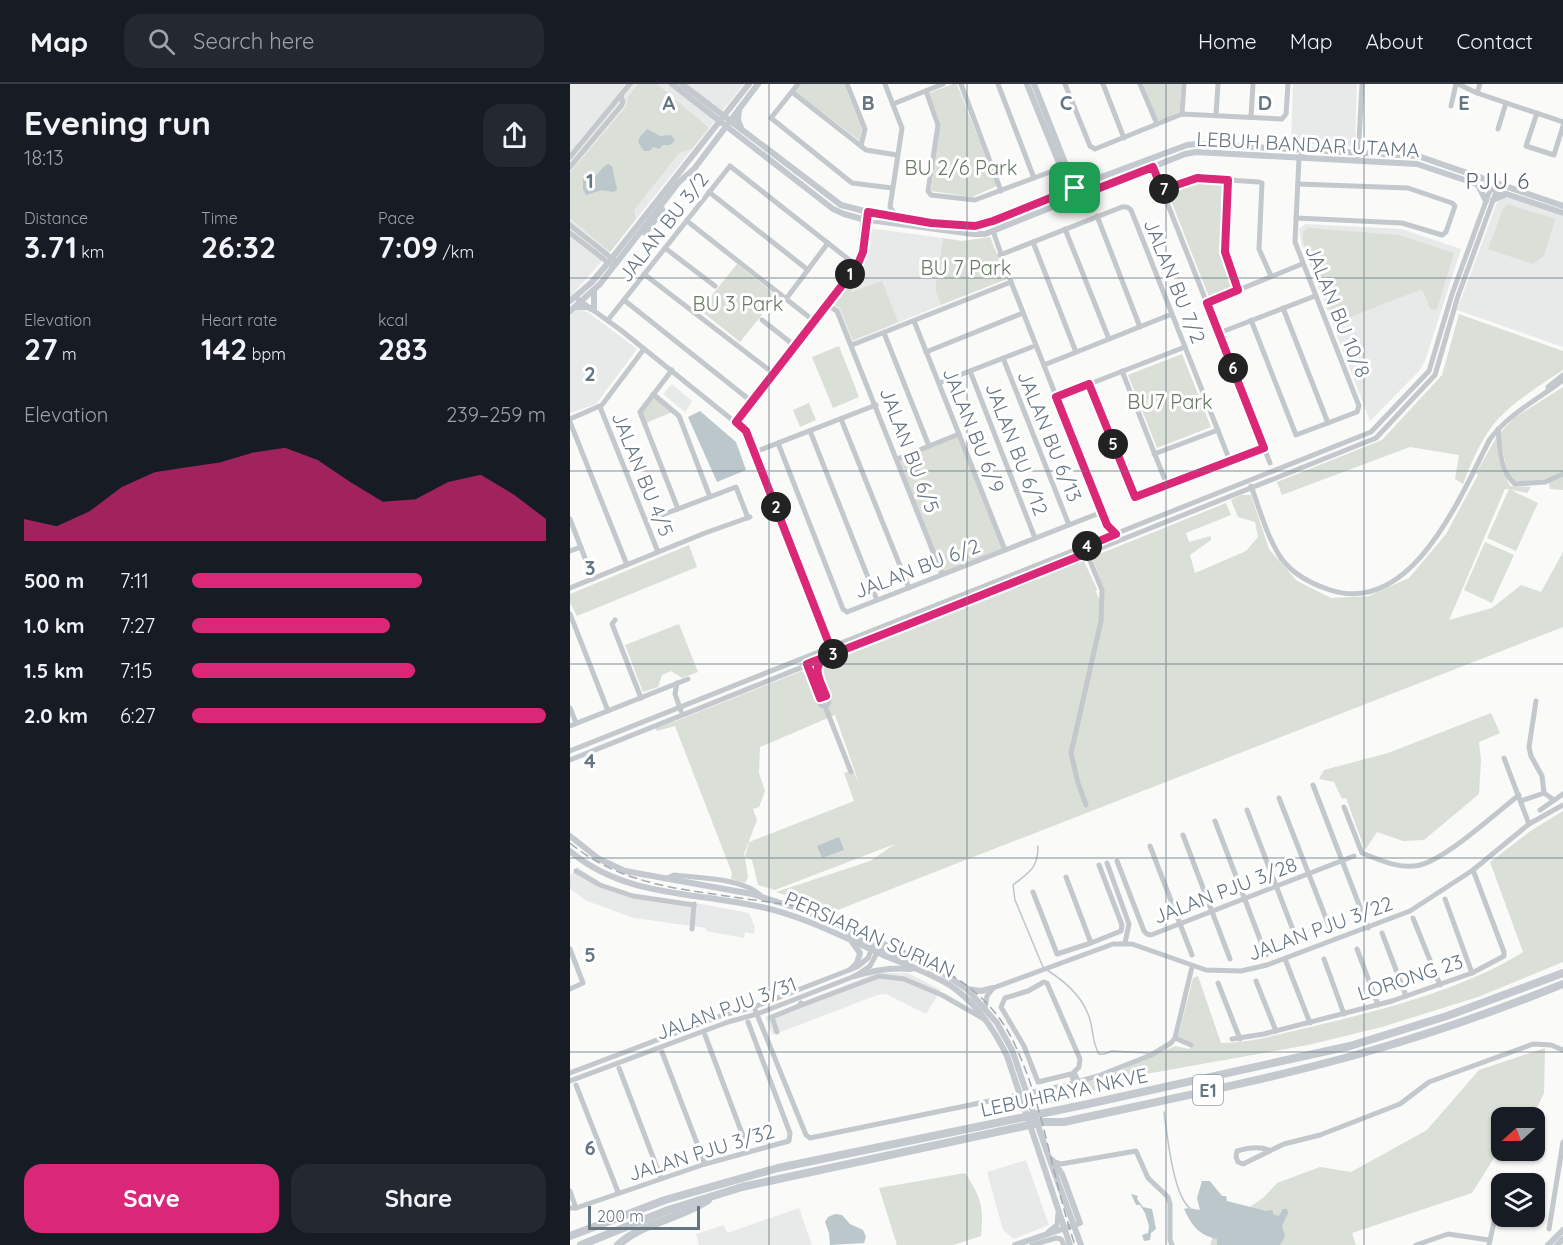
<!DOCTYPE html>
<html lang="en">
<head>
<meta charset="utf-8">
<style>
  :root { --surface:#171b24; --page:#242831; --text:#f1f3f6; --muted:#9ea1a6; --line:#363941; --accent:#db2777 }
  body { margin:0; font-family:Quicksand,sans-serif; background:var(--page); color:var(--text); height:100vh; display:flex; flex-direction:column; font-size:22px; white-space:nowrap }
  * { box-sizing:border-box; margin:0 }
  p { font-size:20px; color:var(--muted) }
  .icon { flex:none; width:33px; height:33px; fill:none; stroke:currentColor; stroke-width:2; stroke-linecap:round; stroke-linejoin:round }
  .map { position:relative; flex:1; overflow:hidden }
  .panel { display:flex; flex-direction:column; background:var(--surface); width:570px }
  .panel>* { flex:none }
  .needle { width:39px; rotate:249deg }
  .fabs { position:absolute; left:921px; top:1023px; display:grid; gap:12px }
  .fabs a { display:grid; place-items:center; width:54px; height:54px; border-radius:12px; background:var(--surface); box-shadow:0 2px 4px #0004; font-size:30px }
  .scale { position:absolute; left:18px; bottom:15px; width:112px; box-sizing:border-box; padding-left:6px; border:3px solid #657683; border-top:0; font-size:16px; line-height:21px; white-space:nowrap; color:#657683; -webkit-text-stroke:4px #fff; paint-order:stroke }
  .pin { position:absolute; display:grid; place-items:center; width:51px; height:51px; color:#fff; margin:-26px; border-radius:12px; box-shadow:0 3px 9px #0006 }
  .km { position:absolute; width:30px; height:30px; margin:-15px; border-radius:50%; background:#222; color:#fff; font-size:16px; line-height:30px; text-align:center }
  .round { display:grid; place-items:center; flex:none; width:63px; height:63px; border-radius:18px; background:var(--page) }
  .head { display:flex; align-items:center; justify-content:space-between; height:102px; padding:0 24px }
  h1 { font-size:33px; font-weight:700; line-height:45px }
  .metrics { display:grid; grid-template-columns:repeat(3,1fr); gap:9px; height:102px; padding:6px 24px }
  .metrics div { display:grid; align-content:center }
  .metrics b { font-size:30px; font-weight:700 }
  .metrics small { font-size:16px; font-weight:400 }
  .metrics p { font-size:16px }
  .chart { height:168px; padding:12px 24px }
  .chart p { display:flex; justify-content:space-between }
  .chart svg { width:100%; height:108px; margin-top:6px; fill:var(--accent); opacity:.7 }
  .action { display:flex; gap:12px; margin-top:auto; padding:12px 24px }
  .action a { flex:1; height:69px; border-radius:18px; background:var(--accent); color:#fff; font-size:24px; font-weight:700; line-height:69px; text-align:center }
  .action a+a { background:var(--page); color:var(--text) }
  ul { padding:0 24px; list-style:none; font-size:20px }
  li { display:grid; grid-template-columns:96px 72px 1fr; align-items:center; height:45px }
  li i { height:15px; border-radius:8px; background:var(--accent) }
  header { display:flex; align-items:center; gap:36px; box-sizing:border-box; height:84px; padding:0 30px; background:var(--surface); border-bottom:2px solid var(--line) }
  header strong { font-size:28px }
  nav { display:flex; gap:33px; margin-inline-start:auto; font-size:21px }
  .search { width:420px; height:54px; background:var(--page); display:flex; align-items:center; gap:15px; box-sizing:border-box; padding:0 21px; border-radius:18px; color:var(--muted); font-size:22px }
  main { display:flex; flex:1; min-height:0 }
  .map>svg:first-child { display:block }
  .built { fill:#e8e9e9 }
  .green { fill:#dadfd7; fill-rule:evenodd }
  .water { fill:#bbc7cb }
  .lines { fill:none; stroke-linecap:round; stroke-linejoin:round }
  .stream { stroke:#bbc7cb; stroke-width:1.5 }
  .minor { stroke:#c3c8cc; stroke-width:5 }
  .major { stroke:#c3c9ce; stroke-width:6 }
  .highway { stroke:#c3c9ce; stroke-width:8 }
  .rail { stroke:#a2aab0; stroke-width:1.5; stroke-dasharray:9 4.5; stroke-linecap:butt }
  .route-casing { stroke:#fff; stroke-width:12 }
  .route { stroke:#db2777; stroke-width:8 }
  .grid { fill:none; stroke:#657683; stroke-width:1.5; stroke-opacity:0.55 }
  .labels { text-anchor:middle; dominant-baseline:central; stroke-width:6; stroke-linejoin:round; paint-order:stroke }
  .shield { fill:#fff; stroke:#939fa8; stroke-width:1.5 }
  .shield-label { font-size:18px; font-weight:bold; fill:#657683 }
  .street-label { font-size:20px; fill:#657683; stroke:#fff }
  .park-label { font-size:20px; fill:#687a64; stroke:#fff }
  .quarter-label { font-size:22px; letter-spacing:1.5px; fill:#57646e; stroke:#fff }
  .grid-label { font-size:20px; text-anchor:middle; font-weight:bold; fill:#657683; stroke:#fff; stroke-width:6; stroke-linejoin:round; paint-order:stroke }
</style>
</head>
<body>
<header>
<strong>Map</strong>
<div class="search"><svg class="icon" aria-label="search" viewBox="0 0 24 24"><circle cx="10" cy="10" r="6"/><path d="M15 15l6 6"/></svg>Search here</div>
<nav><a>Home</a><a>Map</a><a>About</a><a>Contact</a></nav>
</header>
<main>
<section class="panel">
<div class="head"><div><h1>Evening run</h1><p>18:13</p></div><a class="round"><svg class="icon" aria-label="share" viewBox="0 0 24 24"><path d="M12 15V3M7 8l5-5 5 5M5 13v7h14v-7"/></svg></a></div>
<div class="metrics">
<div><p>Distance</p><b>3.71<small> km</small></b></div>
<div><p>Time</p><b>26:32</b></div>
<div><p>Pace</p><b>7:09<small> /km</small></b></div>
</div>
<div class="metrics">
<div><p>Elevation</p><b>27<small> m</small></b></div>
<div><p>Heart rate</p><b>142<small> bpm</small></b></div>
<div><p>kcal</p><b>283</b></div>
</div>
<div class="chart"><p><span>Elevation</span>239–259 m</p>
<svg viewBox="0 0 160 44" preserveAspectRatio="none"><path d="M0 44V35L10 38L20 32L30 22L40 16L50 14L60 12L70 8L80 6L90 11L100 20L110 28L120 27L130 20L140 17L150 25L160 35V44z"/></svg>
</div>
<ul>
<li><b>500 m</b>7:11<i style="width:65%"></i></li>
<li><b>1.0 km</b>7:27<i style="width:56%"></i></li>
<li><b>1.5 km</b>7:15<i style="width:63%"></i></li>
<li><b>2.0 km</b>6:27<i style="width:100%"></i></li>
</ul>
<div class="action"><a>Save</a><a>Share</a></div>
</section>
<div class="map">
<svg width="993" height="1161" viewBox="0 0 993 1161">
  <rect width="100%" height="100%" fill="#fafaf8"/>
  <g class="built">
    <path d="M0,0H174L40,168L0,213Z"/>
    <path d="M723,0H787L785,62L721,59Z"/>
    <path d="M935,113L993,132V263L887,226L928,116Z"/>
    <path d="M735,140L832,145L891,165L855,277L849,287L800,337L731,158L729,145Z"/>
    <path d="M298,144L373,154L365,205L371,221L282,258L261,221L289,184L292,177Z"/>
    <path d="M6,224L19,229L67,265L26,320L0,329V228Z"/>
    <path d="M102,300L122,317L115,328L93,310Z"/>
    <path d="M7,783L31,799L64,811L120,818L179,829L185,843L184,850L175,848L174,854L136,847V844L64,834L17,817L0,805V793Z"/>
    <path d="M306,889H338L371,906L356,930L316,910L307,911L203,951L195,933Z"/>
    <path d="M456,1076L479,1141L444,1155L433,1146L417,1088Z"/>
    <path d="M229,1124L242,1161H129L126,1150L154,1141L157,1149Z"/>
  </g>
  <g class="green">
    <path d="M68,0H87L139,44L122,65L109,69L64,126L66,135L40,168L0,134V89L56,23L58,13Z"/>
    <path d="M229,0H274L292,44L290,57L224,7Z"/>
    <path d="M383,0H387L427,102L402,113L361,107L370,39L359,9Z"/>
    <path d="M573,0H611L610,26L608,29L591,37L586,35Z"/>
    <path d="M628,96L655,99L652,170L662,203L639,213L598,109Z"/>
    <path d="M937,120L985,135L974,172L963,180L918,165L933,125Z"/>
    <path d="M738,144L829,151L884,169L867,225L861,226L852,205L765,239L733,157V148Z"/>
    <path d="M420,153L437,195L371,221L365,205L373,154L392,157Z"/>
    <path d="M167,180L207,212L170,258L130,226Z"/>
    <path d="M312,197L328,238L283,256L270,224L264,221L279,201L282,208Z"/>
    <path d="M889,230L993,267V286C972,300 947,315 929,334C912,352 902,377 893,400L885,395L889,371L840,363L712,411L707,398L812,356L872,291Z"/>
    <path d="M269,262L289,313L263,324L242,273Z"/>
    <path d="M612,270L641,343L587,364L558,291Z"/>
    <path d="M993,303V406L980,405L978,395C970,396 956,400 948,398C935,396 932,360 930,349L944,334Z"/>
    <path d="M84,313L102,328L76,339L71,328Z"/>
    <path d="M239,319L246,336L230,343L223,326Z"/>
    <path d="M389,351L434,465L372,489L328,375Z"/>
    <path d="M926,354L929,378L938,393L937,396L940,402L961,403L957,409L941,406L968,419L946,467L917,454L939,405H935L879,536L922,524L951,501L971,508L993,468V543L265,827L206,808L300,777L325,760L205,806L188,801L182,776L175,773L178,794L175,799L161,795L162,789L105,642L87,647L85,644L106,637L232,587L233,588L449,502L513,475L527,505L526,508L532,522L534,505L522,473L656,419L661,431L616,449L619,458L641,452V456L620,471L625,489L676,467L688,453L685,438L668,433L661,416L671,411H681L699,465L727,497L761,514L799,512L839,494L876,450L908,391L906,389ZM265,631L289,699L283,686L274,689L284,717L179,758L175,773L174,770L187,736L183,725L189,723L195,707L189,689L190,663Z"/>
    <path d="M915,458L944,471L922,519L894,506Z"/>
    <path d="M119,461L127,483L7,532L0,519V510Z"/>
    <path d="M109,540L128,588L112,594L101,587L92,591L88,603L73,608L55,561Z"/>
    <path d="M921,629L930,649L909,658L911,676L909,710L854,756L833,757L807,748L795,766L776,714L772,715L764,698L749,695L754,686L818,669Z"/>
    <path d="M993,727V878L908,913L812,943L738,961L559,993L515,1010L473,1021L469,1009L529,995L605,962L619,965L622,962L608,953L623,894L628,892L651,959C679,959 705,951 732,945C801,929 894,906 953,868L920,778L962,746Z"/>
    <path d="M975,964L974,1009L963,1033L932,1034L931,1063L902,1109L782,1149L786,1161H640L644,1149L694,1113L707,1099L750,1083L781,1088L857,1046L909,986Z"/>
    <path d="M395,1089C411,1113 414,1123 411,1152L383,1161H327L309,1104Z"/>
  </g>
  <g class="water">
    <path d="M77,45L90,52L101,51L105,56L100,61H93L89,65L84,63L79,67H74L68,58L70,53Z"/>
    <path d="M38,80L42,82L47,106L43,108L32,106L16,111L13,105V93L16,92L23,93C30,90 31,83 38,80Z"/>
    <path d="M130,327L166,358L176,386L147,398L118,333Z"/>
    <path d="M269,753L274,766L252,774L247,762Z"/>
    <path d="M632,1097H640L652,1112H656L657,1117L696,1127L702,1126L704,1131L709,1132L713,1125H717L718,1129L712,1142L715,1152L710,1161H647V1155C629,1151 622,1142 614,1125L618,1124L630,1126L627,1114Z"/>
    <path d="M561,1110L568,1112L567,1115L573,1123L582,1125L586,1145L581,1149L580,1156L574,1157L572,1151L578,1149L579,1142L575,1129L570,1121H566Z"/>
    <path d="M265,1130L272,1131L280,1140L293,1146L296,1153L294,1159L260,1161L259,1149L255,1138L258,1133Z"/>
  </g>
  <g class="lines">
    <g class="stream">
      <path d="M468,762C468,785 459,788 443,801L445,816L473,883"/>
      <path d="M477,886C494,897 510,910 518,930C524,943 521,957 529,970H534L542,967L579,969"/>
      <path d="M594,1028C597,1049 603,1112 620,1124"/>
    </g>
    <g class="minor">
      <path d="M228,0L201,34L282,99L322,104"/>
      <path d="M277,0L295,45L291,62"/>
      <path d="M315,0L332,44L320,123L327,133"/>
      <path d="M391,0L431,107"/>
      <path d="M428,0L464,94"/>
      <path d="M495,0L520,62L525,65L612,30L712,35L716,30L718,0"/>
      <path d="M533,0L554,54"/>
      <path d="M570,0L587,40"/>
      <path d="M888,0L907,9L993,38"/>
      <path d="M356,7L368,41L358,107L361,111L405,116L480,88"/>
      <path d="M222,8L296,66L327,71"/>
      <path d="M907,9L910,0"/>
      <path d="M323,20L373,0"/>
      <path d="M881,22L886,0"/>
      <path d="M967,29L956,62L984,71L993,42"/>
      <path d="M612,30L614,0"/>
      <path d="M646,31L648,0"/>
      <path d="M681,33L683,0"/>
      <path d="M928,45L936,19"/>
      <path d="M0,73L60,0"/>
      <path d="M788,75L792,0"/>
      <path d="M0,83L51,22L53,18L51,12"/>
      <path d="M583,83L700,379"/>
      <path d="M658,96L655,168L668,206"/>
      <path d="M592,106L627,94L689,98L692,99L689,165L701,192"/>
      <path d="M139,108L238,186"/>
      <path d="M527,132L570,243"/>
      <path d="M726,134L832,139L872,151L876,148L885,122L882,119L838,104L728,100"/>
      <path d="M117,137L244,237"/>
      <path d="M0,141L44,176"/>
      <path d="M495,145L539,255"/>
      <path d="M423,147L441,198L537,441L546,450"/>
      <path d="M0,149L40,180"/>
      <path d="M291,155L294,127"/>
      <path d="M463,158L506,268"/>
      <path d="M95,164L145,202"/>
      <path d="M430,171L552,123H557L561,126L660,377"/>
      <path d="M74,190L203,289"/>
      <path d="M5,213L52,247L176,347L261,565"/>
      <path d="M216,215L258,159"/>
      <path d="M54,216L181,317"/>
      <path d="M637,219L732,180"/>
      <path d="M257,221L267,227L372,490"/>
      <path d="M713,224L758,339"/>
      <path d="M38,236L160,82L287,182"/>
      <path d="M192,236L225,262"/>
      <path d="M681,236L726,351L787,328L789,322L725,158L729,74L732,70"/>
      <path d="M344,237L435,466"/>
      <path d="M314,249L359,362"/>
      <path d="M649,249L745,212"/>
      <path d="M282,261L441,198"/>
      <path d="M356,268L453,229"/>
      <path d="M433,274L499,441"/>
      <path d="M474,281L602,230"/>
      <path d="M102,286L70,328L108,425"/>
      <path d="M400,287L465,454"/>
      <path d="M552,287L597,401"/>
      <path d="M369,299L462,263"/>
      <path d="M519,300L565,413L694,364"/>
      <path d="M978,303L993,291"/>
      <path d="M83,310L109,332L140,413"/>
      <path d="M486,313L615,263"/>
      <path d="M30,323L88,468"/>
      <path d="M0,335L32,321L74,265"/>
      <path d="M271,335L339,504"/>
      <path d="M0,338L57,481"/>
      <path d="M166,338L287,182L293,168L298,128"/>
      <path d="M928,345C930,364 929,386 945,400L975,398L993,390"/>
      <path d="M240,347L307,516"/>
      <path d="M208,359L273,525L277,528L532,428"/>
      <path d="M185,368L306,321"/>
      <path d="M584,370L648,346"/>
      <path d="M327,375L389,350"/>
      <path d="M681,402C690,426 697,453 711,474C723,491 742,500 760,506C843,533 891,410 920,355C940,329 967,316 993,296"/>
      <path d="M0,435L23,495"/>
      <path d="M76,437L166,403L178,434"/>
      <path d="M0,467L11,463"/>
      <path d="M0,504L135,449L180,433"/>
      <path d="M0,530L38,627"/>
      <path d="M45,536L42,540L71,614"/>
      <path d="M241,574L256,612"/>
      <path d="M236,578L250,614"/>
      <path d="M107,599L105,610L111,627"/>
      <circle cx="254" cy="617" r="5"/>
      <path d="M966,617L959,663L961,672L972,692L974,709L984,716"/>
      <path d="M255,622L281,688"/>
      <path d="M0,624L6,639"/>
      <path d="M0,642L118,595"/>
      <path d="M0,667L801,348L859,287L882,210L923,98"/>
      <path d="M934,674L959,740"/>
      <path d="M0,676L806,354L865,291L888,212L929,100"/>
      <path d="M743,701L798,844"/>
      <path d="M709,714L761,847"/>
      <path d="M951,717L974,709"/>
      <path d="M516,721L508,699L501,669L531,537L532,506L516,467"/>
      <path d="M774,723L792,769C810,776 831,786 850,781C877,774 925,730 949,711"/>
      <path d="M677,726L728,859"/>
      <path d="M970,726L993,710"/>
      <path d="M645,737L696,871"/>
      <path d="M613,751L660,875"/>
      <path d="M580,762L622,871"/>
      <path d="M547,777L574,847L577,850L581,851L784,772"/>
      <path d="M537,779L559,840L555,859"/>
      <path d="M6,787L30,801L63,812L124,821"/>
      <path d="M496,793L521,859"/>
      <path d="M97,794L104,791C129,794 175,794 192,813"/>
      <path d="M463,808L487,870L521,859L551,847L552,841L529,781"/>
      <path d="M875,815L902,889"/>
      <path d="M843,834L870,901"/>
      <path d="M122,845L124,820"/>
      <path d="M812,849L836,912"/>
      <path d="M0,865L13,899L0,905"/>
      <path d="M787,865L808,921"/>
      <path d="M715,875L740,939"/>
      <path d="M754,875L774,930"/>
      <path d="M686,897L706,947"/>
      <path d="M648,899L670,955"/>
      <path d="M229,922L309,892L334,895L372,911L414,935"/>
      <path d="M184,923L236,1051L240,1054L492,1002L528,992L581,971L601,959L605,954L622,883"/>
      <path d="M415,924L417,912L423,904L543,860H562L636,886L671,887L697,881L840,827L903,786L959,740L993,721"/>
      <path d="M207,948L202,933L229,922L231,919"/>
      <path d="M135,951L179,1068"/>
      <path d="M605,954L621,961"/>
      <path d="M662,955L694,950L822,917L902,889L934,872V868L903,786"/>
      <path d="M92,968L135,1080"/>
      <path d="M49,984L91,1094"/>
      <path d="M0,989L153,931L184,923L287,883L298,874L303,862"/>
      <path d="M0,997L158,938L187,930L285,892L300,882L309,865"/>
      <path d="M504,998L501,990L468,998L454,962L431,923L435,914L458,907L474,898L477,899L510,975L509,983L504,988L508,997"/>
      <path d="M6,1001L48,1108"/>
      <path d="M699,1066C689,1062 677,1064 667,1067L666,1073L668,1078L673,1080L714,1060L750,1051L830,1020L859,998L963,960L981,961L993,966"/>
      <path d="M483,1077L491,1080L566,1067L578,1094L598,1113L600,1120V1156L602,1161"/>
      <path d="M0,1107L6,1124"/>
      <path d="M0,1124H6L135,1080L219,1057L220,1049L178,938"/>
      <path d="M979,1145L993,1058"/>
      <path d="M478,1148L487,1141L488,1129"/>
      <path d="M462,1161L486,1154L491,1155L494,1161"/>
      <path d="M846,1161L878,1150L919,1156"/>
      <path d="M919,1161L924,1138L932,1126"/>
    </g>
    <g class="major">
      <path d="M102,0L263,125L274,130L292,135L403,150H415L615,70L626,68L847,80L993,129"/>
      <path d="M112,0L271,121L294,127L361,139L411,141L518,98L617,61L626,60L848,72L993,122"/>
      <path d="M457,0L500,106"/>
      <path d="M464,0L505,104V108L499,115"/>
      <path d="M169,25L168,36L172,46"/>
      <path d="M908,101L916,117"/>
      <path d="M923,116L936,110"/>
      <path d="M75,149L93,126"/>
      <path d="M0,217L22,198L38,179L179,0"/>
      <path d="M7,223H17L24,226V207"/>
      <path d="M0,227L30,200L109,98L124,85L188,0"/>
      <path d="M0,752L29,775L55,787L182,810L230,825L278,844L360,881L397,905L427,939L442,966L477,1068L511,1161"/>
      <path d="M0,767C52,811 117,808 181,821C228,829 271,852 313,871C337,881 363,890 384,904C407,921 425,947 437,972L500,1161"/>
      <path d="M271,843L275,848L340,878"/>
      <path d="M281,885L287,879L290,869L282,858"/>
      <path d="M285,892C304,886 321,883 341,885"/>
      <path d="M397,905L411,907L423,904"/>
      <path d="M445,1161L510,1139L492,1090L482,1076"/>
      <path d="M978,1161L993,1146"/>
      <path d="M987,1161L993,1155"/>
    </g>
    <g class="highway">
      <path d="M0,1152L95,1116L208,1084L518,1020L780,962L877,932L993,889"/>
      <path d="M11,1161L98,1126L172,1103L473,1038H494C590,1017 687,998 782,972C854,952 924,928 993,900"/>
      <path d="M48,1161C73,1138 110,1135 138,1116"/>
    </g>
    <path class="rail" d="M0,759C49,800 110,805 170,814C196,818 222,820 246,827C269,834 291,846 313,857C367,882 418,902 445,961C475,1025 482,1095 505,1161"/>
  </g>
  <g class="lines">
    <defs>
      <path id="route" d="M505,104L423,137L405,142L361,139L298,128L293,168L287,182L166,338L176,347L263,570C238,580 249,593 256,612L250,614L237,580C331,544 424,506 517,469L515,463L546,450L537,441L486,313L519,300L565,413L694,364L637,219L668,206L655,168L658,96L627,94L592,106L583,83L519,108L504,109L505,104"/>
    </defs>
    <use href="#route" class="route-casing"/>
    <use href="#route" class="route"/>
  </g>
  <path class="grid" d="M199,0V1161M397,0V1161M596,0V1161M794,0V1161M0,194H993M0,387H993M0,580H993M0,774H993M0,968H993"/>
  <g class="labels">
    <rect class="shield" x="623" y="991" width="30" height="30" rx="4.5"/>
    <g class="shield-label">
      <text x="638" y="1006">E1</text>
    </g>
    <g class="street-label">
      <text transform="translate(738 60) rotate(3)">LEBUH BANDAR UTAMA</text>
      <text transform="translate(93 143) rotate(-52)">JALAN BU 3/2</text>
      <text transform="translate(605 197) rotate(68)">JALAN BU 7/2</text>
      <text transform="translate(768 227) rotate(68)">JALAN BU 10/8</text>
      <text transform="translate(404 346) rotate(68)">JALAN BU 6/9</text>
      <text transform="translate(480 352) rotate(68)">JALAN BU 6/13</text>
      <text transform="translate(447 365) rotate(69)">JALAN BU 6/12</text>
      <text transform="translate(340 366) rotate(69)">JALAN BU 6/5</text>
      <text transform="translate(73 390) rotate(68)">JALAN BU 4/5</text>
      <text transform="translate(347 484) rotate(-21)">JALAN BU 6/2</text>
      <text transform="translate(655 806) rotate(-21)">JALAN PJU 3/28</text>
      <text transform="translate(750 844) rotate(-20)">JALAN PJU 3/22</text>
      <text transform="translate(300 850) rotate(24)">PERSIARAN SURIAN</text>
      <text transform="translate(840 893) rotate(-18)">LORONG 23</text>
      <text transform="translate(156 924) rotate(-20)">JALAN PJU 3/31</text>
      <text transform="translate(494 1008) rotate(-12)">LEBUHRAYA NKVE</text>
      <text transform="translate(131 1068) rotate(-17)">JALAN PJU 3/32</text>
    </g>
    <g class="park-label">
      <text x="391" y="83">BU 2/6 Park</text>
      <text x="396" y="183">BU 7 Park</text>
      <text x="168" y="219">BU 3 Park</text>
      <text x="600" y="317">BU7 Park</text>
    </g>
    <g class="quarter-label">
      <text x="928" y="97">PJU 6</text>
    </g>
  </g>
  <g class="grid-label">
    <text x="99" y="26">A</text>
    <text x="298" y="26">B</text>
    <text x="496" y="26">C</text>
    <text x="695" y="26">D</text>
    <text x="894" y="26">E</text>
    <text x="20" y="104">1</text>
    <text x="20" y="297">2</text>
    <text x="20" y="491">3</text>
    <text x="20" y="684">4</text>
    <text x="20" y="878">5</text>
    <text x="20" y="1071">6</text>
  </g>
</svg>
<div class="fabs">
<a><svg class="needle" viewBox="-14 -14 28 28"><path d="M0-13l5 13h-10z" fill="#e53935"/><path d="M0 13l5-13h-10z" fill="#9ea1a6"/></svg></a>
<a><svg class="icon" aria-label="layers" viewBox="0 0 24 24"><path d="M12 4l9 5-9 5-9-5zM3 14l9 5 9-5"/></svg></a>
</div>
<div class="scale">200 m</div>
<div class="pin" style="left:505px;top:104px;background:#1e9e55"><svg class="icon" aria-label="arrive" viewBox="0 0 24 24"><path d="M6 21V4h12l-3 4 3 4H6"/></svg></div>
<b class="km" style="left:280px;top:190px">1</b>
<b class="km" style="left:206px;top:423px">2</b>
<b class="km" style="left:263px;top:570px">3</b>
<b class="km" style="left:517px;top:462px">4</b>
<b class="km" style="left:543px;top:360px">5</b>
<b class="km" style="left:663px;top:284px">6</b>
<b class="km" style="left:594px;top:105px">7</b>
</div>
</main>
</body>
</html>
